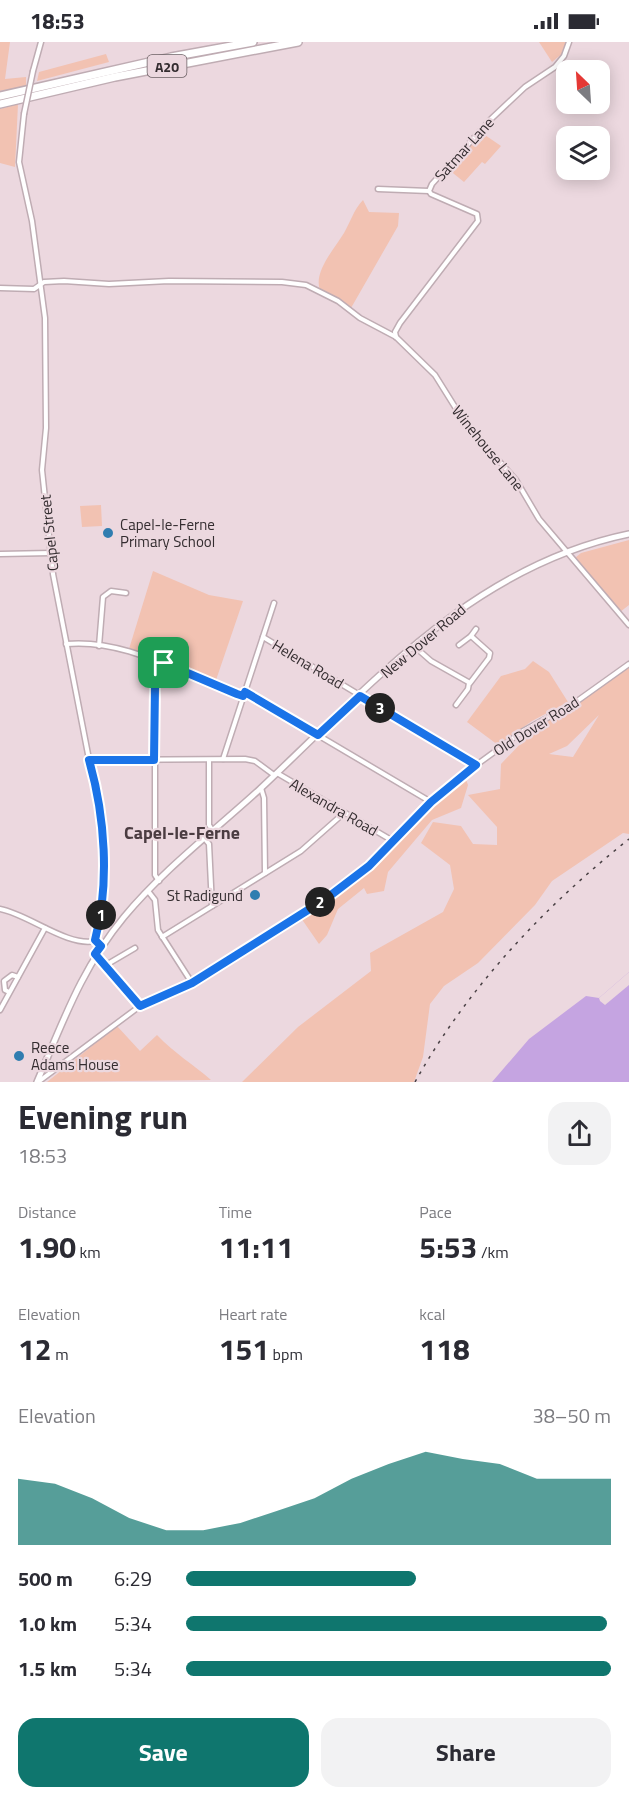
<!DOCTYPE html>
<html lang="en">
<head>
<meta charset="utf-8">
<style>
  :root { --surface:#fff; --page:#f2f2f3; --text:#2b2b33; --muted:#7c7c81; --accent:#0f766e }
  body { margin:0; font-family:"Titillium Web",sans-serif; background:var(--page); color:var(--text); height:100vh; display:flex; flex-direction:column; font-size:22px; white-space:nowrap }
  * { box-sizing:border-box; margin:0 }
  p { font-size:20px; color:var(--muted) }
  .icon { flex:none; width:33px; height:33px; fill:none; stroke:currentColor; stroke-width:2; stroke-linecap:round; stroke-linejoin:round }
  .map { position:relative; height:1040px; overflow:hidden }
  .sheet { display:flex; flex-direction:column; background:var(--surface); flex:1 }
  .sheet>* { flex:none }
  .needle { width:39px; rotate:335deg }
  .buttons { position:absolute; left:556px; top:18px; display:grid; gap:12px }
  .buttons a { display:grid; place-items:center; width:54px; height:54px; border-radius:12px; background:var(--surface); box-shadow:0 3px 15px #0003; font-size:30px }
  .pin { position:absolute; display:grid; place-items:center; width:51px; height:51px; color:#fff; margin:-26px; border-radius:12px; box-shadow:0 3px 9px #0006 }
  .km { position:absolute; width:30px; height:30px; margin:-15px; border-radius:50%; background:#222; color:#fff; font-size:16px; line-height:30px; text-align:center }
  .round { display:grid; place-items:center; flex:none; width:63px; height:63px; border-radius:18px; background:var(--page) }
  .summary { display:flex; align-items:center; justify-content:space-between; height:102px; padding:0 18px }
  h1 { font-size:33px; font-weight:700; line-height:45px }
  .stats { display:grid; grid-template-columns:repeat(3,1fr); gap:9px; height:102px; padding:6px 18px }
  .stats div { display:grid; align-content:center }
  .stats b { font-size:30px; font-weight:700 }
  .stats small { font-size:16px; font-weight:400 }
  .stats p { font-size:16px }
  .chart { height:168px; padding:12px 18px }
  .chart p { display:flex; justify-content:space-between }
  .chart svg { width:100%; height:108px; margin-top:6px; fill:var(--accent); opacity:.7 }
  .cta { display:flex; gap:12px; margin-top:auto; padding:12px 18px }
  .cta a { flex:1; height:69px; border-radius:18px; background:var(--accent); color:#fff; font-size:24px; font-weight:700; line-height:69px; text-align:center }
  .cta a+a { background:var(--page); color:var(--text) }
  ul { padding:0 18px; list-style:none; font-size:20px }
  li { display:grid; grid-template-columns:96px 72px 1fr; align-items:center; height:45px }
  li i { height:15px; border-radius:8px; background:var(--accent) }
  .status { display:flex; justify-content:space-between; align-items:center; height:42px; padding:0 30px; background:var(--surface); direction:ltr }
  .status svg { height:16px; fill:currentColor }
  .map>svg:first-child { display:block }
  .green { fill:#f2c2b2; fill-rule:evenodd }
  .water { fill:#c5a4e1 }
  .pier { fill:#ecd8df }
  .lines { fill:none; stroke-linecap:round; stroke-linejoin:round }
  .street-casing { stroke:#bfacb3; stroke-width:7 }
  .secondary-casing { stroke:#bfacb3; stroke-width:8 }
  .highway-casing { stroke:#bfacb3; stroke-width:10 }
  .street { stroke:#fff; stroke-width:4 }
  .secondary { stroke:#fff; stroke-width:5 }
  .highway { stroke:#fff; stroke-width:7 }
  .rail { stroke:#4a4145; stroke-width:1.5; stroke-dasharray:3 6; stroke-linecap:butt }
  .street-bridge-casing { stroke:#bfacb3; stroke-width:7; stroke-linecap:butt }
  .street-bridge { stroke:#fff; stroke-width:4 }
  .route-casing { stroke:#fff; stroke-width:12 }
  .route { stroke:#1a73e8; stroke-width:8 }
  .poi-dot { fill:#307db0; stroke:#ecd8df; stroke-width:2 }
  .labels { text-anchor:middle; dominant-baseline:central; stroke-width:4.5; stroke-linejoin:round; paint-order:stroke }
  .shield { fill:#ecd8df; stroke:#6b6064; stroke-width:1.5 }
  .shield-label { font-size:14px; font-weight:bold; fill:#342d30 }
  .street-label { font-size:15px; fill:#342d30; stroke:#ecd8df }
  .poi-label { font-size:15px; fill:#342d30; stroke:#ecd8df; text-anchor:start }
  .quarter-label { font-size:18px; font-weight:bold; fill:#4b3c41; stroke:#ecd8df }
</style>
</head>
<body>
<div class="status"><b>18:53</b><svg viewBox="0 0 49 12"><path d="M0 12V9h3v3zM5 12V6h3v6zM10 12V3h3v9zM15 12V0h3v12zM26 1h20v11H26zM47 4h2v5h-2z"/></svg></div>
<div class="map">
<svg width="629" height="1040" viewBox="0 0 629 1040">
  <rect width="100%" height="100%" fill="#ecd8df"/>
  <g class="green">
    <path d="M0,0H10L5,37L26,35V44L0,49Z"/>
    <path d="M539,0H566L563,11L552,20Z"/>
    <path d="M106,12L109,20L37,39L39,30Z"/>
    <path d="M18,62L15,125L0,121V67Z"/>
    <path d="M482,91L501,104L485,122L482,120L464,140L448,127Z"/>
    <path d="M363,158L369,170L399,171L398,184L351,266L343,259L320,248C313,230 335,206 344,191C351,179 353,169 363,158Z"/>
    <path d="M101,463L102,484L82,485L80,464Z"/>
    <path d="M629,498V563L620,570L575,516L581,511Z"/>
    <path d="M153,529L209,553L243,559L215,641L129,607Z"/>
    <path d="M533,619L549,630L568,660L532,679L498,703L467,680L501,634L525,627Z"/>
    <path d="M629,626V792L623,791L552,839L535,863L478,921L444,944L430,962L423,1015L414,1040H242L298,985L371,929L370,911L443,870L454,847L450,823L421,801L433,780L461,784L473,802L497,803V785L468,753L500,747L501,722L524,698L519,694L581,660L610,637ZM599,673L573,715L549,712L567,704Z"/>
    <path d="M465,735L468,743L461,766L432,778L388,830L384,849L367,852L364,846L338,867L327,893L319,902L301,876C366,842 410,781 465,735Z"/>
    <path d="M117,984L140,1009L157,993C175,1012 193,1022 211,1038L47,1040Z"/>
  </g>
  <path class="water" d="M629,930V1040H492L529,997L586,954L599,956Z"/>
  <path class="pier" d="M629,930V943L605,963L600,959L599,956Z"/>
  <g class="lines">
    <defs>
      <g id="street">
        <path d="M33,29L41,0"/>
        <path d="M24,72L19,120L32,179L45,276L46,386L42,428L53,532L101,779L104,847L101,875L95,899"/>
        <path d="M378,147L429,149"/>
        <path d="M0,246L34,247L44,240L64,239L109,242L169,239L282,240L306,243L338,259L360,276L396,295L435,333L465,381L516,438L539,477L629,583"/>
        <path d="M396,295L395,290L400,281L478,179L477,172L431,152L429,149L432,142L491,77L525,45L555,25L564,14L569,0"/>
        <path d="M0,512L51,511"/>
        <path d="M471,594L476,587"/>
        <path d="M263,595L476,723"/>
        <path d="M66,602C129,596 186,636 243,654"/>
        <path d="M99,604L103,555L111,549L126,551"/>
        <path d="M414,604L431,619L470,641L489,616L490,611L471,594L459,603"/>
        <path d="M245,650L431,760"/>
        <path d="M456,663L468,647L469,641"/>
        <path d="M223,717L274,561"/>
        <path d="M89,718L245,717L255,719L274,733"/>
        <path d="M209,718V783L213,789"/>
        <path d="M277,731L393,799"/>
        <path d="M261,746L264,756L265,831"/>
        <path d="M205,797L209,802L212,864"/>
        <path d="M159,839L155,833V654L157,638L164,621"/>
        <path d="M148,849L155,858L158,888L192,941"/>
        <path d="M0,867C28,872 67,905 95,899"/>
        <path d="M162,895L301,809L344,771"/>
        <path d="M96,913L140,964"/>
        <path d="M106,923L135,906"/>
        <path d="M9,950L5,948L4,939L12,933L18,935"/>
        <path d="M0,968L45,886"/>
        <path d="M38,1040L140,964L192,941L327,856L369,824L431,760L479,721L523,689L573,662L629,622"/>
      </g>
      <path id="secondary" d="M37,1040C63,980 81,927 124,875C163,828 214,789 260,747C371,643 473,524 629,492"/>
      <g id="highway">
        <path d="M0,54L171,15L253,0"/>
        <path d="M0,62L115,35L298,0"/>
      </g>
    </defs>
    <use href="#street" class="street-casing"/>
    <use href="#secondary" class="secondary-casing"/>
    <use href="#highway" class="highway-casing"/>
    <use href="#street" class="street"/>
    <use href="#secondary" class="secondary"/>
    <use href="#highway" class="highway"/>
    <path class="rail" d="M415,1040C468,945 544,865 629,797"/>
    <defs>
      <path id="street-bridge" d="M24,72L33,29"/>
    </defs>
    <use href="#street-bridge" class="street-bridge-casing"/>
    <use href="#street-bridge" class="street-bridge"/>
  </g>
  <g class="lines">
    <defs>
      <path id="route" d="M164,621L237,652L243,654L245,650L318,693L360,654L476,723L431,760L369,824L327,856L192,941L140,964L95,912L101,904L95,898C110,841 105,774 89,718H154L155,645Z"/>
    </defs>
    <use href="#route" class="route-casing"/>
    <use href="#route" class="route"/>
  </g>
  <g class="poi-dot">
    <circle cx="108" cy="491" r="6"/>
    <circle cx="255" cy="853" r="6"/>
    <circle cx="19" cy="1014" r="6"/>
  </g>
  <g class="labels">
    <rect class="shield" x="147.5" y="13" width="39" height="22" rx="4.5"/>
    <g class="shield-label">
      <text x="167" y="24">A20</text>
    </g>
    <g class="street-label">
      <text transform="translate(464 107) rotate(-48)">Satmar Lane</text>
      <text transform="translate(488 406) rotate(51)">Winehouse Lane</text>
      <text transform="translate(49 491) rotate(-96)">Capel Street</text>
      <text transform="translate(423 599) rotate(-40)">New Dover Road</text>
      <text transform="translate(308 622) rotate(31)">Helena Road</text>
      <text transform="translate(536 684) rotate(-32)">Old Dover Road</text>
      <text transform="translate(334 765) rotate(30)">Alexandra Road</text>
    </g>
    <g class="poi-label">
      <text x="120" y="482">Capel-le-Ferne<tspan x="120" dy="17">Primary School</tspan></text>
      <text x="243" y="853" text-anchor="end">St Radigund</text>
      <text x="31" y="1005">Reece<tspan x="31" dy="17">Adams House</tspan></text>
    </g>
    <g class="quarter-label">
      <text x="182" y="790">Capel-le-Ferne</text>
    </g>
  </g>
</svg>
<div class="buttons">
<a><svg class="needle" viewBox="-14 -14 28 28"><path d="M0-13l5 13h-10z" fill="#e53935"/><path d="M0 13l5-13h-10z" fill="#7c7c81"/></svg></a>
<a><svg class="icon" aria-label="layers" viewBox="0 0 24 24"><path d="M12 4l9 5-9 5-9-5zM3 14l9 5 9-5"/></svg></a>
</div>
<div class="pin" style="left:164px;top:621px;background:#1e9e55"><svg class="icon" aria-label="arrive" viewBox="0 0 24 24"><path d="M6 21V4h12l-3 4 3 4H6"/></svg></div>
<b class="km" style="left:101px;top:873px">1</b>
<b class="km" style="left:320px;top:860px">2</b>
<b class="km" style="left:380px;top:666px">3</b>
</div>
<section class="sheet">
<div class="summary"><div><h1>Evening run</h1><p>18:53</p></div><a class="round"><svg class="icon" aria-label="share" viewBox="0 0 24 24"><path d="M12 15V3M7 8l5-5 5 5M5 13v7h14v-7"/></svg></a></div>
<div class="stats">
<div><p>Distance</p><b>1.90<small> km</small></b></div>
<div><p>Time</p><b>11:11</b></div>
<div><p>Pace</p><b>5:53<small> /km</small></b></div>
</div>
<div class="stats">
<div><p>Elevation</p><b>12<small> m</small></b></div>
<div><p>Heart rate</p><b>151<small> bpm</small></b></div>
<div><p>kcal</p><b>118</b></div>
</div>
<div class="chart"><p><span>Elevation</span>38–50 m</p>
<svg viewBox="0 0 160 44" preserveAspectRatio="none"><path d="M0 44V17L10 19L20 25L30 33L40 38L50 38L60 35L70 30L80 25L90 17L100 11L110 6L120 9L130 11L140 17L150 17L160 17V44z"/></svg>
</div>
<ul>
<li><b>500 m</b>6:29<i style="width:54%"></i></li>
<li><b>1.0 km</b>5:34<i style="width:99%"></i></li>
<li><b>1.5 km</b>5:34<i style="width:100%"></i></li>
</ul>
<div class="cta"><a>Save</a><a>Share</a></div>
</section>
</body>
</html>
